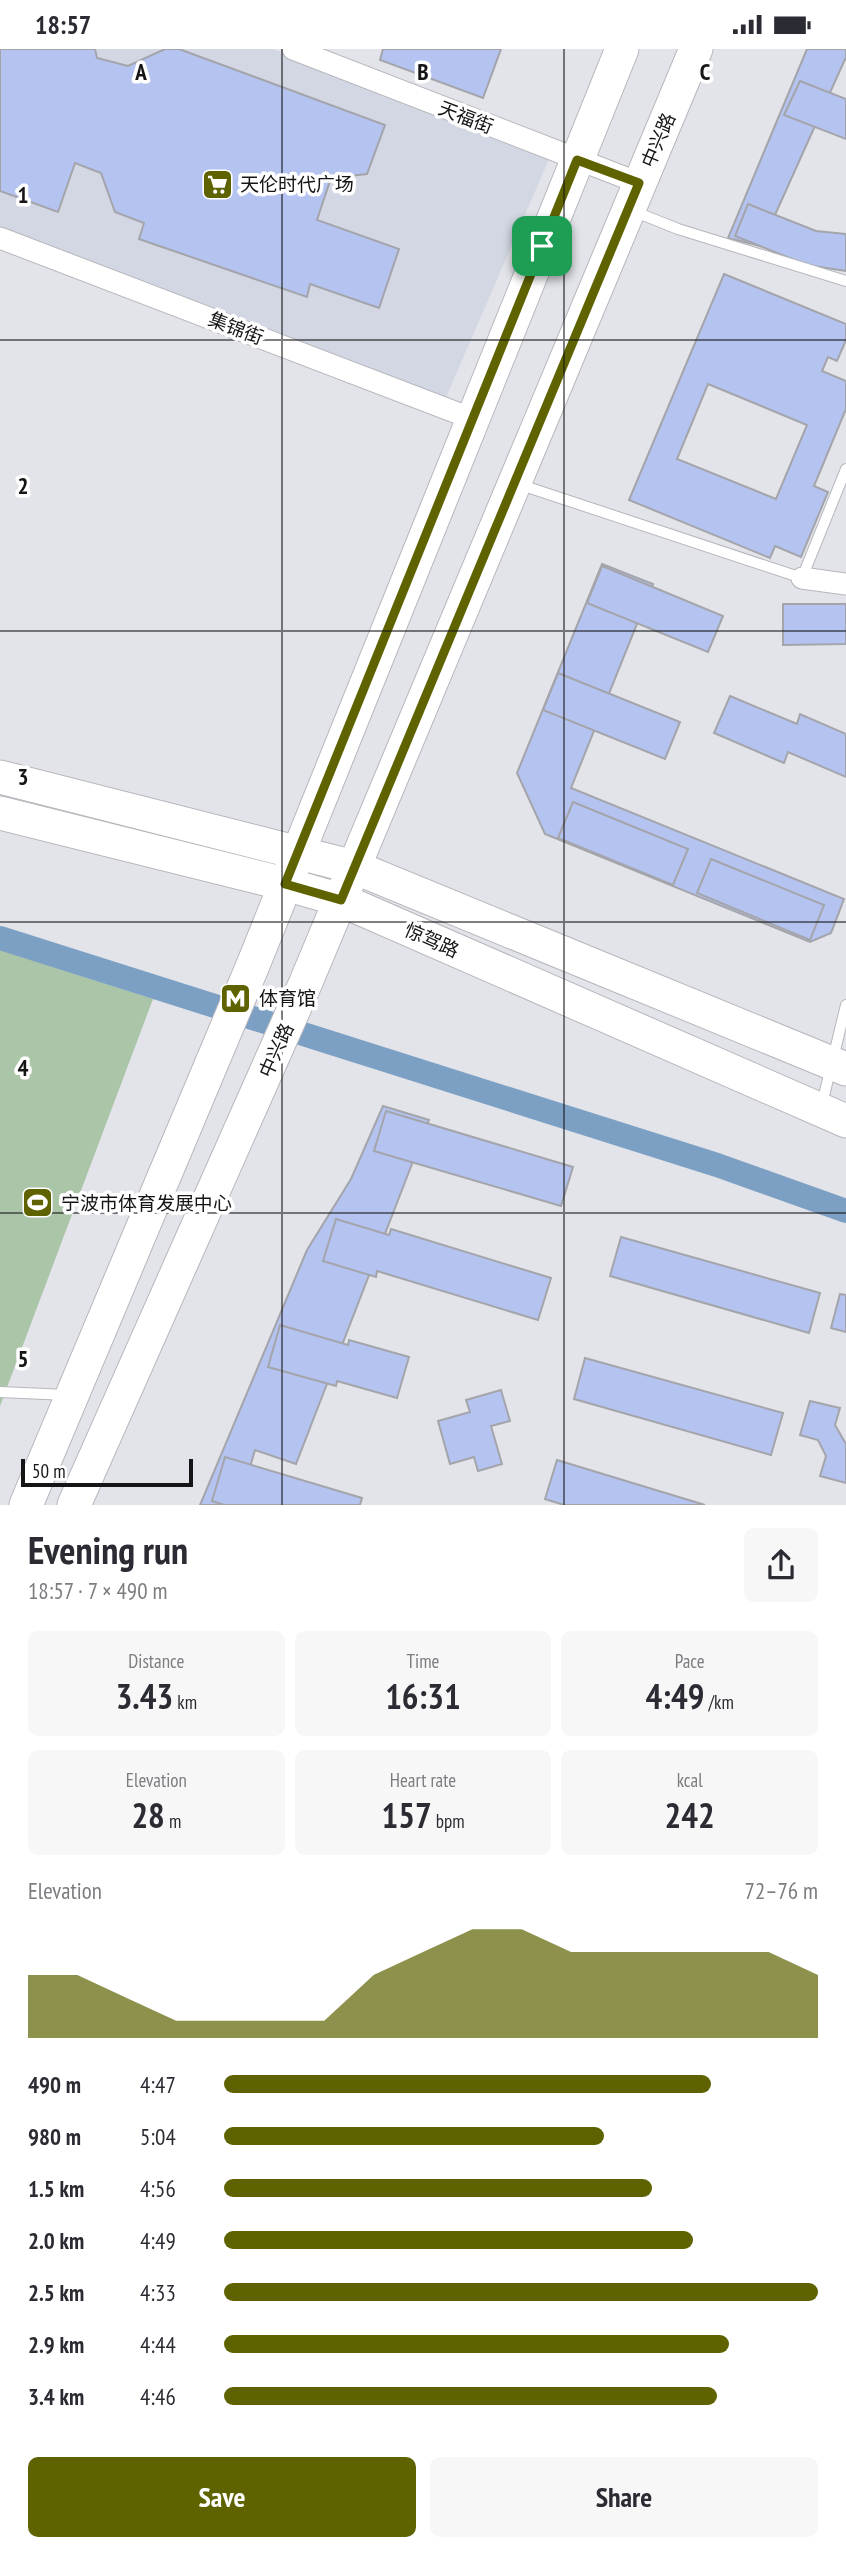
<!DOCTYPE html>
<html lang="en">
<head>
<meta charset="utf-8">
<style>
  :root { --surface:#fff; --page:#f7f7f7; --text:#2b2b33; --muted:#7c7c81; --accent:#5e6300 }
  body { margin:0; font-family:"PT Sans Narrow","Noto Sans SC",sans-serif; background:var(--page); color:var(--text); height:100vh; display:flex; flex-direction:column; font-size:26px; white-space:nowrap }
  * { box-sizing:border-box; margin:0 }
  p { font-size:23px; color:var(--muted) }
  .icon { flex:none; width:38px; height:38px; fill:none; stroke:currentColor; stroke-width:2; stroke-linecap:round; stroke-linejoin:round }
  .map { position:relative; height:1456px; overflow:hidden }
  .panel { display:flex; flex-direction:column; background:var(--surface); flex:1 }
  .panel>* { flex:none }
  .scale { position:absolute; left:21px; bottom:18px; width:172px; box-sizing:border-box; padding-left:7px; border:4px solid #151517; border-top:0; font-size:19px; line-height:24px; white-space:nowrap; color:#151517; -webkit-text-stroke:5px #fff; paint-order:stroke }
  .pin { position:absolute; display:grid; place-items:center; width:60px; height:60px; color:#fff; margin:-30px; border-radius:14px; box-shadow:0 4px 10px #0006 }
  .round { display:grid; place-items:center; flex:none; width:74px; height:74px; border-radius:10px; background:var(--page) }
  .summary { display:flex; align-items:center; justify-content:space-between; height:119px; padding:0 28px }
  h1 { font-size:38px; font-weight:700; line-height:52px }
  .metrics { display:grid; grid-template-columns:repeat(3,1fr); gap:10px; height:119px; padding:7px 28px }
  .metrics div { display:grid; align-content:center; border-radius:10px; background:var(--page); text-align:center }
  .metrics b { font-size:35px; font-weight:700 }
  .metrics small { font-size:19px; font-weight:400 }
  .metrics p { font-size:19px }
  .chart { height:196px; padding:14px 28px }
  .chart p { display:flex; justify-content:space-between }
  .chart svg { width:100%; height:126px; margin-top:7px; fill:var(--accent); opacity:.7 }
  .primary-button { display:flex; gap:14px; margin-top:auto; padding:14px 28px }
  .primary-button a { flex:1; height:80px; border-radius:10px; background:var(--accent); color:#fff; font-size:28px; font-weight:700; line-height:80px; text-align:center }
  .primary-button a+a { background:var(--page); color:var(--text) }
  ul { padding:0 28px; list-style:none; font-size:23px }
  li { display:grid; grid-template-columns:112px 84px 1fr; align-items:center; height:52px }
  li i { height:18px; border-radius:9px; background:var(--accent) }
  .status { display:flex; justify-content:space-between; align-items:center; height:49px; padding:0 35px; background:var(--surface); direction:ltr }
  .status svg { height:19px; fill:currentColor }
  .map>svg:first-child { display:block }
  .built { fill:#d3d7e3 }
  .green { fill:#aac5a8 }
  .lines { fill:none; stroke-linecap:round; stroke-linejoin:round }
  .canal { stroke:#7ca0c4; stroke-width:24 }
  .building { fill:#b5c3f1; stroke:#a3a5aa; stroke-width:2; fill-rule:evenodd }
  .lane-casing { stroke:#b6b7bd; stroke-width:12 }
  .street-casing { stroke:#b6b7bd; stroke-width:23 }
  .primary-casing { stroke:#b6b7bd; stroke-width:35 }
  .lane { stroke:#fff; stroke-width:10 }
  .street { stroke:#fff; stroke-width:21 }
  .primary { stroke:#fff; stroke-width:33 }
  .route-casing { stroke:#fff; stroke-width:14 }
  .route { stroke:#5e6300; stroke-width:9 }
  .grid { fill:none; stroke:#151517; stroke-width:2; stroke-opacity:0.55 }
  .labels { text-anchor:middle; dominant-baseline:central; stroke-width:7; stroke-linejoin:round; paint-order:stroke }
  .street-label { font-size:19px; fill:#151517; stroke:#fff }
  .poi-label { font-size:19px; fill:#151517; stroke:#fff; text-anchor:start }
  .grid-label { font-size:23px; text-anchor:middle; font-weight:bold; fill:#151517; stroke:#fff; stroke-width:7; stroke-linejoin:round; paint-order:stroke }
</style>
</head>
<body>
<div class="status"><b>18:57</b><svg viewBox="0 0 49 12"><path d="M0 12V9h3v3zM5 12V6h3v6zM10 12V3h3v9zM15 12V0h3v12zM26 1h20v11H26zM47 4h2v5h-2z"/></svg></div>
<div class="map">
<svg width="846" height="1456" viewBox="0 0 846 1456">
  <rect width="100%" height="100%" fill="#e2e4e9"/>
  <path class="built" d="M0,0H273L550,108L444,353L0,183Z"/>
  <path class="green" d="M0,901L153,950L0,1357Z"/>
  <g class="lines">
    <path class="canal" d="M0,889L717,1116L846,1162"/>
  </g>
  <g class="building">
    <path d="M0,0H95L97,9L128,17L165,0H179L385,76L367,125L331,129L317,171L399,200L379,259L310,235L307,248L139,190L144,174L115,163L101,124L75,114L58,163L0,142Z"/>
    <path d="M383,0H501L483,49L380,11Z"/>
    <path d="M807,0H846V8L761,197L728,189Z"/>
    <path d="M800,32L846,50V90L784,66Z"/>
    <path d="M748,155L816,182L846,185V222L807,216L735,187Z"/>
    <path d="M724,225L846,275V291L837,312L828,308L822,322L846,332V360L814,437L828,443L801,508L775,497L770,509L629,451ZM708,335L807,376L776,450L677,410Z"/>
    <path d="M602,515L653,535L571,739L844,850L831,884L810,893L545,785L517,724Z"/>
    <path d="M602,517L723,567L708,603L587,554Z"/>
    <path d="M783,555H846V595L783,596Z"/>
    <path d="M558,624L680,673L665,710L543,661Z"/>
    <path d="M730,647L797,675L800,665L846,685V728L788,703L784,714L714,684Z"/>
    <path d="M573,753L688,800L673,836L558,789Z"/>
    <path d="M711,810L824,856L810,891L697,844Z"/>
    <path d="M383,1057L429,1071L296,1415L255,1401L239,1456H200L307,1201L351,1130Z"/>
    <path d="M386,1062L573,1118L561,1157L374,1102Z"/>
    <path d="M336,1170L389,1186L391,1180L551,1229L538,1271L377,1222L376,1228L323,1212Z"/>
    <path d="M621,1188L820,1244L809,1284L610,1227Z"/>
    <path d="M840,1245L846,1246V1283L831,1279Z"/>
    <path d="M280,1276L348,1296L349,1291L409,1308L397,1349L337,1332L336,1337L268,1318Z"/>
    <path d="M585,1309L783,1364L771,1406L574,1350Z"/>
    <path d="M501,1341L510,1372L491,1377L502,1415L478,1422L474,1408L450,1415L438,1372L470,1363L466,1351Z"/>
    <path d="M810,1352L840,1359L835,1376L846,1395V1434L820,1427L826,1407L818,1391L800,1386Z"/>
    <path d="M225,1408L362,1449L360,1456H224L212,1452Z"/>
    <path d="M557,1411L705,1456H564L545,1450Z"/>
  </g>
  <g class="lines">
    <defs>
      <g id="lane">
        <path d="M633,162L678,180L846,232"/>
        <path d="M518,435L802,529L846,420"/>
        <path d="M821,1059L846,956"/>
        <path d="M0,1343L67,1346"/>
      </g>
      <g id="street">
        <path d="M293,0L639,134"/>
        <path d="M0,189L473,370"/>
        <path d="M802,529L846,535"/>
      </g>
      <g id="primary">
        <path d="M0,728L354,818L846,1020"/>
        <path d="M0,764L285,835L341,851L846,1072"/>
        <path d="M26,1456L253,916L622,0"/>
        <path d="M74,1456L306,933L696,0"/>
      </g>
    </defs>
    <use href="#lane" class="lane-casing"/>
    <use href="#street" class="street-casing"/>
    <use href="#primary" class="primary-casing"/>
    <use href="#lane" class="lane"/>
    <use href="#street" class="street"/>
    <use href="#primary" class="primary"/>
  </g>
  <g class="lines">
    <defs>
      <path id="route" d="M577,111L639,134L341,851L285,835Z"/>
    </defs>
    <use href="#route" class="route-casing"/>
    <use href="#route" class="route"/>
  </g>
  <path class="grid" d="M282,0V1456M564,0V1456M0,291H846M0,582H846M0,873H846M0,1164H846"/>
  <defs>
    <symbol id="supermarket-square" viewBox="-11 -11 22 22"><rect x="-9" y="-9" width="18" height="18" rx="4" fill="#5e6300" stroke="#fff"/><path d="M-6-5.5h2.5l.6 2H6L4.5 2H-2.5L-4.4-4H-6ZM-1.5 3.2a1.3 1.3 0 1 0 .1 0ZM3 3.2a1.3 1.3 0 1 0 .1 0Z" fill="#fff"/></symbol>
    <symbol id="metro-square" viewBox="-11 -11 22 22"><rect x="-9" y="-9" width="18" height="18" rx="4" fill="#5e6300" stroke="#fff"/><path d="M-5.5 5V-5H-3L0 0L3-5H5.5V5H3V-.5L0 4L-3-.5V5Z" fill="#fff"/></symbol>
    <symbol id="stadium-square" viewBox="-11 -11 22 22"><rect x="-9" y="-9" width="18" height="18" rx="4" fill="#5e6300" stroke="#fff"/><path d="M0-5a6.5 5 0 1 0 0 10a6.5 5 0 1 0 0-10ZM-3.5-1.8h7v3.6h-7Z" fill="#fff"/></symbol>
  </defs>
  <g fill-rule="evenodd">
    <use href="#supermarket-square" x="200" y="118" width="35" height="35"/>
    <use href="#metro-square" x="218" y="932" width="35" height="35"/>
    <use href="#stadium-square" x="20" y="1136" width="35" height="35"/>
  </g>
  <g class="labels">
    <g class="street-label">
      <text transform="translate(466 68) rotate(21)">天福街</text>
      <text transform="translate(658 91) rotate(-67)">中兴路</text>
      <text transform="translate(236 279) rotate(21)">集锦街</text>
      <text transform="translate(432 891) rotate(24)">惊驾路</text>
      <text transform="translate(276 1001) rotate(-66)">中兴路</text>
    </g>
    <g class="poi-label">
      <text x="240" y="135">天伦时代广场</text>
      <text x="259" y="949">体育馆</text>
      <text x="61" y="1154">宁波市体育发展中心</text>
    </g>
  </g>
  <g class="grid-label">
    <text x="141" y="31">A</text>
    <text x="423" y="31">B</text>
    <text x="705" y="31">C</text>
    <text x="23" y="154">1</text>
    <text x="23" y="445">2</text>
    <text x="23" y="736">3</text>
    <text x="23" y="1027">4</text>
    <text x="23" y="1318">5</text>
  </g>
</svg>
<div class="scale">50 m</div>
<div class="pin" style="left:542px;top:197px;background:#1e9e55"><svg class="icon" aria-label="arrive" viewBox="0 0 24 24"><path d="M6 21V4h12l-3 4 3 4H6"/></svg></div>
</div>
<section class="panel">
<div class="summary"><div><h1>Evening run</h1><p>18:57 · 7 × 490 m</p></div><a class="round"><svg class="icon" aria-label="share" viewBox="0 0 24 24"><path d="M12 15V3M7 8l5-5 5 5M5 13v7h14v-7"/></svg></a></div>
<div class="metrics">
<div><p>Distance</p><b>3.43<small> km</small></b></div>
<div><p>Time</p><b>16:31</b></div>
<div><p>Pace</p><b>4:49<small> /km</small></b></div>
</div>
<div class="metrics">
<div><p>Elevation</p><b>28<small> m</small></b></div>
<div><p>Heart rate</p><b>157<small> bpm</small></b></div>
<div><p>kcal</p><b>242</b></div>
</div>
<div class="chart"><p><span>Elevation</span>72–76 m</p>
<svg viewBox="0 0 160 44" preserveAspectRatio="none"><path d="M0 44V22L10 22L20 30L30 38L40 38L50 38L60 38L70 22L80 14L90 6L100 6L110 14L120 14L130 14L140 14L150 14L160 22V44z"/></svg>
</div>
<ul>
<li><b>490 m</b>4:47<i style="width:82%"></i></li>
<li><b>980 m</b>5:04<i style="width:64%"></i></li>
<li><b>1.5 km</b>4:56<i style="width:72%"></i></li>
<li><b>2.0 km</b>4:49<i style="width:79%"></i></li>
<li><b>2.5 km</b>4:33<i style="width:100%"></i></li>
<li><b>2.9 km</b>4:44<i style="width:85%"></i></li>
<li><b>3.4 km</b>4:46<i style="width:83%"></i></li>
</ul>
<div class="primary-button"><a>Save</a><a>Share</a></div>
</section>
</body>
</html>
